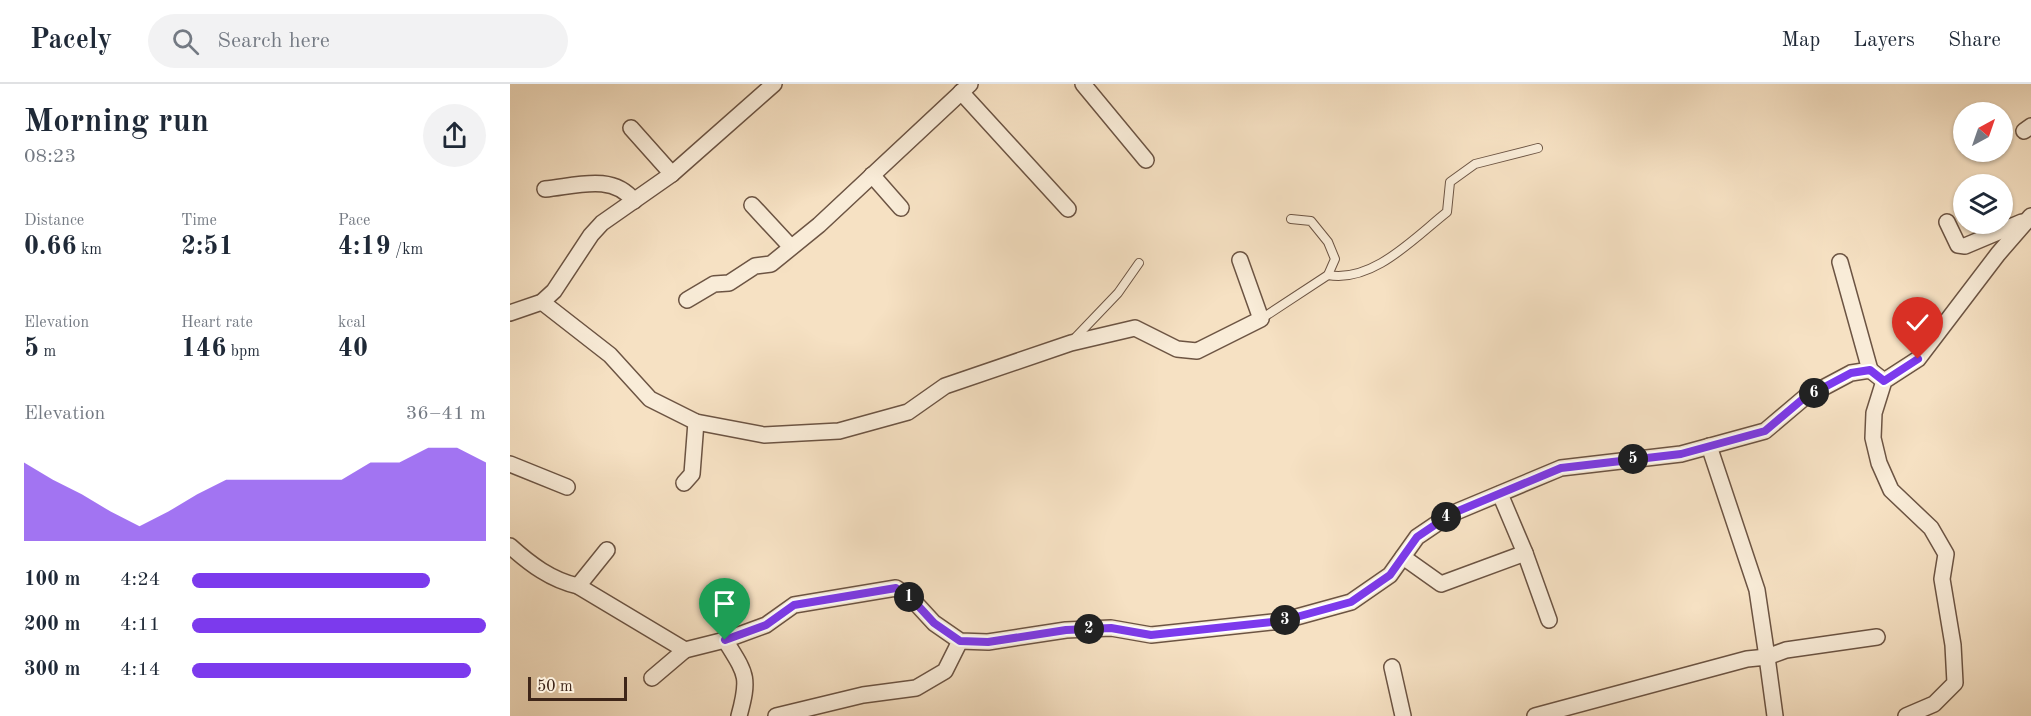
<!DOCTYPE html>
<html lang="en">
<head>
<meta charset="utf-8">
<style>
  :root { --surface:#fff; --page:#f2f2f3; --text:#1f2937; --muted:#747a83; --line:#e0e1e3; --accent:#7c3aed }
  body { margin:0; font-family:"Old Standard TT",serif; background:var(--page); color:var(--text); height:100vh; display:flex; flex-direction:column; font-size:22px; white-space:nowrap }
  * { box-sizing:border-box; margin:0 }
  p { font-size:20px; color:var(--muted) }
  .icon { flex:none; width:33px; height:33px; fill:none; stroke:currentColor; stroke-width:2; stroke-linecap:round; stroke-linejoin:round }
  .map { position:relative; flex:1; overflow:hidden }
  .side { display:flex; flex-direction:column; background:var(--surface); width:510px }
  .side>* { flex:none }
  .needle { width:39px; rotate:40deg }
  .buttons { position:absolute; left:1443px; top:18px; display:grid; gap:12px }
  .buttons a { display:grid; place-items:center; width:60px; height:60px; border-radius:50%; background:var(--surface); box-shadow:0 2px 4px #0004; font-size:30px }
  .scale { position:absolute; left:18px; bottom:15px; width:99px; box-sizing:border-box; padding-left:6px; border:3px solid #3e2518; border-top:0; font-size:16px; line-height:21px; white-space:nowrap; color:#3e2518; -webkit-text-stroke:4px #f9ecd8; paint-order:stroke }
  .pin { position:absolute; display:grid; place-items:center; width:51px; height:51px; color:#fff; margin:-62px -26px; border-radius:50% 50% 50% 0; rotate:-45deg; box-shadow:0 0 6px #0007 }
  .pin .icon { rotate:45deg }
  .km { position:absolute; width:30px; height:30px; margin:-15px; border-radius:50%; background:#222; color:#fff; font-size:16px; line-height:30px; text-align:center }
  .round { display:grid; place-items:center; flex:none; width:63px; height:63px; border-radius:32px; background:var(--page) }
  .summary { display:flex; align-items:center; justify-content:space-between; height:102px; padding:0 24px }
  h1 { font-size:33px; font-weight:700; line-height:45px }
  .figures { display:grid; grid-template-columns:repeat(3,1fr); gap:9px; height:102px; padding:6px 24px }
  .figures div { display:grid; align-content:center }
  .figures b { font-size:26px; font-weight:700 }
  .figures small { font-size:16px; font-weight:400 }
  .figures p { font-size:16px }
  .chart { height:168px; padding:12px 24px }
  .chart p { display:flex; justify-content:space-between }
  .chart svg { width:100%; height:108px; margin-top:6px; fill:var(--accent); opacity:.7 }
  ul { padding:0 24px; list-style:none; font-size:20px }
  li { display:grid; grid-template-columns:96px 72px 1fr; align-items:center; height:45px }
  li i { height:15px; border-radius:8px; background:var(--accent) }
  header { display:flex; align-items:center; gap:36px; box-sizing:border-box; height:84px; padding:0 30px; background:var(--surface); border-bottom:2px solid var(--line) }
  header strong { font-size:28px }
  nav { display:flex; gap:33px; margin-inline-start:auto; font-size:21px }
  .search { width:420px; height:54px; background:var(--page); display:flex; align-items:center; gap:15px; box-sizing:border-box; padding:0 21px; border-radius:33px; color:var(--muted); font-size:22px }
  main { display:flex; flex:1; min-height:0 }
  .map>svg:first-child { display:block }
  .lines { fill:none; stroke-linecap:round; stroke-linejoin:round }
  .service-casing { stroke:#6c5443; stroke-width:10 }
  .minor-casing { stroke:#6c5443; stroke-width:18 }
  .service { stroke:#f9ecd8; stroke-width:8 }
  .minor { stroke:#f9ecd8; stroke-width:15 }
  .route-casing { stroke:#fff; stroke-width:12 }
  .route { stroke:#7c3aed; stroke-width:8 }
</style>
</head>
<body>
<header>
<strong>Pacely</strong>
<div class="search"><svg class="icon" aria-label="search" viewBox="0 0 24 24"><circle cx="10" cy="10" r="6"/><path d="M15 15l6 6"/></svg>Search here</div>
<nav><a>Map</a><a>Layers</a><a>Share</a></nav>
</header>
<main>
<section class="side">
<div class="summary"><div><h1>Morning run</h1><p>08:23</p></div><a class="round"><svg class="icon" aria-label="share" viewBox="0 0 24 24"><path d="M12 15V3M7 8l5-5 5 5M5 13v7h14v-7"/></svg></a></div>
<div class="figures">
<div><p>Distance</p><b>0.66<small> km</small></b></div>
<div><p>Time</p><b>2:51</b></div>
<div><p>Pace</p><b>4:19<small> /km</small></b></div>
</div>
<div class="figures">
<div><p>Elevation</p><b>5<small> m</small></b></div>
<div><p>Heart rate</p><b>146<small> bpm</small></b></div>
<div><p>kcal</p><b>40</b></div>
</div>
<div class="chart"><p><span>Elevation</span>36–41 m</p>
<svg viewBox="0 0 160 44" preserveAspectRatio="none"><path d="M0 44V12L10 19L20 25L30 32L40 38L50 32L60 25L70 19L80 19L90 19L100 19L110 19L120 12L130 12L140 6L150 6L160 12V44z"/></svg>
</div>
<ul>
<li><b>100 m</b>4:24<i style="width:81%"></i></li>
<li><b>200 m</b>4:11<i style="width:100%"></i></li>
<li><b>300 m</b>4:14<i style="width:95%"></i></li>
</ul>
</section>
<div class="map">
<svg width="1521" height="632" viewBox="0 0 1521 632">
  <rect width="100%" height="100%" fill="#f6e1c3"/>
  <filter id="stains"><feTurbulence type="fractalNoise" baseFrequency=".00333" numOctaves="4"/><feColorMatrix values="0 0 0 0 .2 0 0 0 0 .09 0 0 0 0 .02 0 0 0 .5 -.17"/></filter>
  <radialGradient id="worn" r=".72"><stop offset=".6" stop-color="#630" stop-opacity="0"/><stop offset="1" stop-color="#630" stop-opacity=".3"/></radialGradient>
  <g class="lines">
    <defs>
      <g id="service">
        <path d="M781,135L801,137L818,158L825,175L818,191"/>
        <path d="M751,235L818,191C863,199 904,154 937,128L940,98L965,80L1028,64"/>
        <path d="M564,255L608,209L629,179"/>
      </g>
      <g id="minor">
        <path d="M573,0L636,76"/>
        <path d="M451,8L558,125"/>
        <path d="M121,44L162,90"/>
        <path d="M1514,47L1521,42"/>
        <path d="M362,91L391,124"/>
        <path d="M35,105C66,102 103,89 124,117"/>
        <path d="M242,121L281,163"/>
        <path d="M1437,138L1448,161L1455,162L1512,138"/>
        <path d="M1330,178L1360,286"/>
        <path d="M177,216L204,200L219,199L245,182L261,180L309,141L460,0"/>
        <path d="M32,218L100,271L140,315L186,338L254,351L329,347L398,328L435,302L561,259L625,244L667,265L687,267L751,235L730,176"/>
        <path d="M0,229L32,218L44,207L81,151L92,139L162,90L264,0"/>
        <path d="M1199,362L1247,506L1257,573L1276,566L1367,553"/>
        <path d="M0,380L57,403"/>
        <path d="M174,399L182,390L186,338"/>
        <path d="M990,410L1015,469L1039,536"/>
        <path d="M0,462C20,480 41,496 68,502L175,566L215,556L256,541L284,521L386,504L401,514L424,539L450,557L478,558L556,546L601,544L641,551L772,537L841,518L880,491L907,453L941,430L1051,384L1171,370L1255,347L1294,314L1341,289L1360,286L1374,297"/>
        <path d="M893,473L931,500L1015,469"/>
        <path d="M68,502L97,466"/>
        <path d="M215,556C236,590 240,592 229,632"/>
        <path d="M882,583L893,632"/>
        <path d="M142,594L175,566"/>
        <path d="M266,632L353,611L406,604L435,587L450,557"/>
        <path d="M1025,632L1237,575L1257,573L1265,632"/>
        <path d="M1396,632L1424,620L1445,599L1443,561L1432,495L1436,470L1421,444L1381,406L1369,379L1363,354L1364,329L1374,297L1408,275L1488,170L1521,132"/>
      </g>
    </defs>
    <use href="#service" class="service-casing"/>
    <use href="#minor" class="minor-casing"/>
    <use href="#service" class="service"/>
    <use href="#minor" class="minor"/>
  </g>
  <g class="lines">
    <defs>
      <path id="route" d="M215,556L256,541L284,521L386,504L401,514L424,539L450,557L478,558L556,546L601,544L641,551L772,537L841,518L880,491L907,453L941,430L1051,384L1171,370L1255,347L1294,314L1341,289L1360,286L1374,297L1408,275"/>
    </defs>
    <use href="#route" class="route-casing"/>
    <use href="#route" class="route"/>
  </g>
  <rect width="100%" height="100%" filter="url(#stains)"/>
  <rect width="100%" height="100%" fill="url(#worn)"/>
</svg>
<div class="buttons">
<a><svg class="needle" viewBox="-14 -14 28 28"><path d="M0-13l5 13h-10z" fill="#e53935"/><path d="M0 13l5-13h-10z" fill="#747a83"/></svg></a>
<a><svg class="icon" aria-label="layers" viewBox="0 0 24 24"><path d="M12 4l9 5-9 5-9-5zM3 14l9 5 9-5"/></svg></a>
</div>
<div class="scale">50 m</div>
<div class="pin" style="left:215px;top:556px;background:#1e9e55"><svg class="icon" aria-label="arrive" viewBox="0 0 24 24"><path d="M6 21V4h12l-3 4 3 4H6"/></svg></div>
<div class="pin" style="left:1408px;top:275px;background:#d93025"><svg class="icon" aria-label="check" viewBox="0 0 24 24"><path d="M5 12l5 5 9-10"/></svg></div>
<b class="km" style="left:399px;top:513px">1</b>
<b class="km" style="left:579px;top:545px">2</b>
<b class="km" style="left:775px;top:536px">3</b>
<b class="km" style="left:936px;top:433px">4</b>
<b class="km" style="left:1123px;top:375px">5</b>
<b class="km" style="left:1304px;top:309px">6</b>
</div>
</main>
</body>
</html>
